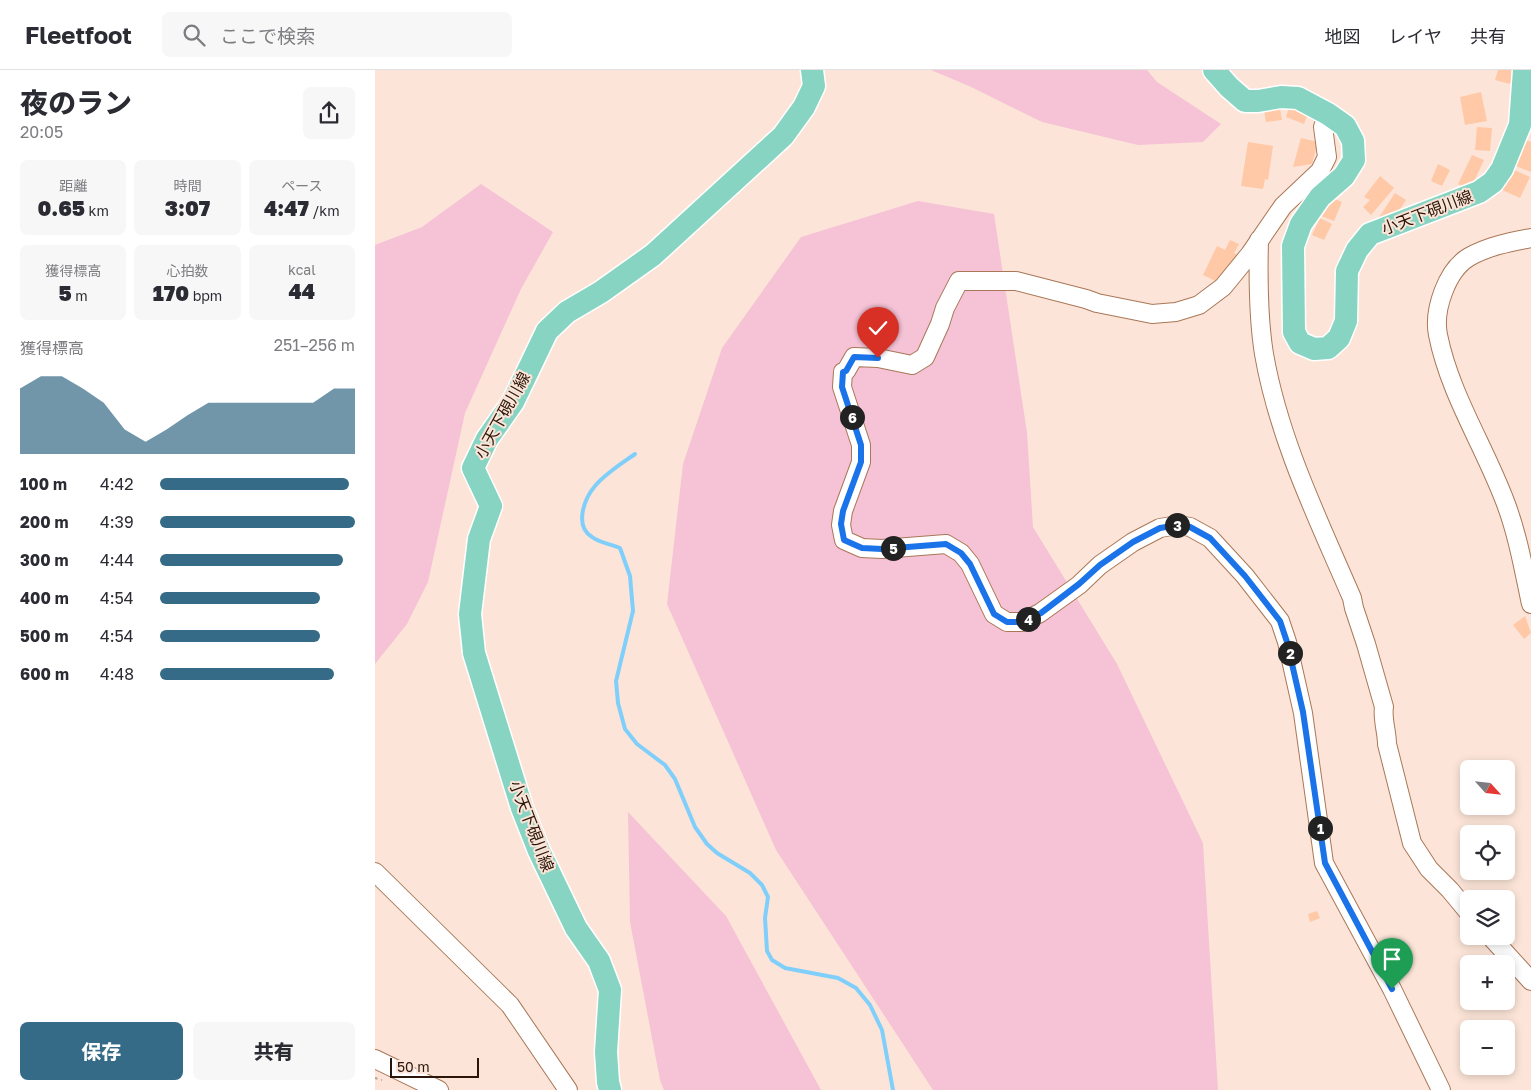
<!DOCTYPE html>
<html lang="ja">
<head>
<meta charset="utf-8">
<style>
  :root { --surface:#fff; --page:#f7f7f7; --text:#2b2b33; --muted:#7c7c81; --line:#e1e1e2; --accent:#366b87 }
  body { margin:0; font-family:"Golos Text","Noto Sans JP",sans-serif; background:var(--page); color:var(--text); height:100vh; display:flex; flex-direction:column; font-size:19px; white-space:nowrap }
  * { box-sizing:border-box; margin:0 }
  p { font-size:16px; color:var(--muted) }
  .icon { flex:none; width:28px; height:28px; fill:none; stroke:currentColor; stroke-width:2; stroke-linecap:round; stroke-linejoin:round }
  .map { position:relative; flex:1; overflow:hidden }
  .details { display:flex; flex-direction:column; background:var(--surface); width:375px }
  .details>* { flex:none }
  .needle { width:32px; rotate:117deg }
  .buttons { position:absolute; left:1085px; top:690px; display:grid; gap:10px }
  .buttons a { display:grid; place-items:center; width:55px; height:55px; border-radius:8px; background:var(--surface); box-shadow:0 2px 8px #0003; font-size:25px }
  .scale { position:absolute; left:15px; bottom:12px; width:89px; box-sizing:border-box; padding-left:5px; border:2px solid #2a170a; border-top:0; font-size:14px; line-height:18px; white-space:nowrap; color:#2a170a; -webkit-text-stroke:4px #fce5d8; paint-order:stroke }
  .pin { position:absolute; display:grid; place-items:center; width:42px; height:42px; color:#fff; margin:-51px -21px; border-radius:50% 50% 50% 0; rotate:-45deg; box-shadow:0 0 5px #0007 }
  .pin .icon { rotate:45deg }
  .km { position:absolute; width:25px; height:25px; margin:-12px; border-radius:50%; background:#222; color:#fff; font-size:14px; line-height:25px; text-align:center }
  .round { display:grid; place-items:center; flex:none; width:52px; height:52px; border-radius:8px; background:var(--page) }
  .summary { display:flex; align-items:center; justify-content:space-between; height:85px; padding:0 20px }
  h1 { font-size:28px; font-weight:800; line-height:38px }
  .metrics { display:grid; grid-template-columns:repeat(3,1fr); gap:8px; height:85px; padding:5px 20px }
  .metrics div { display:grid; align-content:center; border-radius:8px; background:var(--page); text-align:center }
  .metrics b { font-size:21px; font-weight:800 }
  .metrics small { font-size:14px; font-weight:400 }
  .metrics p { font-size:14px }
  .chart { height:140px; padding:10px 20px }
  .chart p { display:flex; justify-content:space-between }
  .chart svg { width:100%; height:90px; margin-top:5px; fill:var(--accent); opacity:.7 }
  .cta { display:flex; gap:10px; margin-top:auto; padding:10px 20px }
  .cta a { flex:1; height:58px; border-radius:8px; background:var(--accent); color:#fff; font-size:20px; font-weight:800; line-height:58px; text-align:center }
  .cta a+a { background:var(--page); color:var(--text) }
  ul { padding:0 20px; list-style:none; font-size:16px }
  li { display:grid; grid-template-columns:80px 60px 1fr; align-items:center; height:38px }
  li i { height:12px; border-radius:6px; background:var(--accent) }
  header { display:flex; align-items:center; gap:30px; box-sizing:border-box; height:70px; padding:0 25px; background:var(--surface); border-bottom:1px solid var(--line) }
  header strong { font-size:24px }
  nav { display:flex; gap:28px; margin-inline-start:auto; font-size:18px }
  .search { width:350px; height:45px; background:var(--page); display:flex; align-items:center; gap:12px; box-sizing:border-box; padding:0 18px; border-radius:8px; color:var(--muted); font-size:19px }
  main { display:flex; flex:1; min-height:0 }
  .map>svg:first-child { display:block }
  .green { fill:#f5c2d6 }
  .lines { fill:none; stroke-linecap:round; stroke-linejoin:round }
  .stream { stroke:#80cffb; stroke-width:4 }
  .building { fill:#ffc8a6 }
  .minor-casing { stroke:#a97757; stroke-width:20 }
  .major-casing { stroke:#fff; stroke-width:25 }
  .path { stroke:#b49f92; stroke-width:2; stroke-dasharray:2.5 4; stroke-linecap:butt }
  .minor { stroke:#fff; stroke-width:18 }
  .major { stroke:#87d4c2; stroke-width:22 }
  .route-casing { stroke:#fff; stroke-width:10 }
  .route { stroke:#1a73e8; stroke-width:6 }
  .labels { text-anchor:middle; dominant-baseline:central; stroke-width:4; stroke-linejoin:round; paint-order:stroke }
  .street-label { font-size:16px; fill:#2a170a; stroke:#fce5d8 }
</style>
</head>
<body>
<header>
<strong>Fleetfoot</strong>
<div class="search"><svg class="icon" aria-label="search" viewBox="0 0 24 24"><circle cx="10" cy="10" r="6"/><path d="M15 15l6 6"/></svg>ここで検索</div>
<nav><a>地図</a><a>レイヤ</a><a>共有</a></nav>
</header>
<main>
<section class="details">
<div class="summary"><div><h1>夜のラン</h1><p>20:05</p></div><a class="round"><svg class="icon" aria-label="share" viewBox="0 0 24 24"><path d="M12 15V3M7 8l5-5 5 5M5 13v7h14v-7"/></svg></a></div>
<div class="metrics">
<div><p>距離</p><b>0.65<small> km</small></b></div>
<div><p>時間</p><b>3:07</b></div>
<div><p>ペース</p><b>4:47<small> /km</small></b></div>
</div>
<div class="metrics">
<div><p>獲得標高</p><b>5<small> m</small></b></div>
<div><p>心拍数</p><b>170<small> bpm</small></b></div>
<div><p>kcal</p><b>44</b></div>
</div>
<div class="chart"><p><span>獲得標高</span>251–256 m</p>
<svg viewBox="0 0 160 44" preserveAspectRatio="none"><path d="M0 44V12L10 6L20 6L30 12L40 19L50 32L60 38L70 32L80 25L90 19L100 19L110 19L120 19L130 19L140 19L150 12L160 12V44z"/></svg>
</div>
<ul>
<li><b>100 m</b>4:42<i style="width:97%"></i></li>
<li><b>200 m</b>4:39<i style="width:100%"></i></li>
<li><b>300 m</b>4:44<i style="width:94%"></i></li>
<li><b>400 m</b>4:54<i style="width:82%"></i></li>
<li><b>500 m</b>4:54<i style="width:82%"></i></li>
<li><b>600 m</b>4:48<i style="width:89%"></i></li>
</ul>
<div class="cta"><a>保存</a><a>共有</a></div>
</section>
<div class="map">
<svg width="1156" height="1020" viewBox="0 0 1156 1020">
  <rect width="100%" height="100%" fill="#fce5d8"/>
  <g class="green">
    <path d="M556,0H772L782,12L846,54L828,72L763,75L667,52L594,16Z"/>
    <path d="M106,114L178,162L146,219L90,343L53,512L32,554L0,594V175L47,157Z"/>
    <path d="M543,131L619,144L652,363L658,457L742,594L828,773L843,1020H558L401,780L292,534L308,394L347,278L426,167Z"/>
    <path d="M253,742L351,846L446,1020H289L285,1010L255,852Z"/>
  </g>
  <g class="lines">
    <path class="stream" d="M260,384C246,394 231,403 220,416C209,429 199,456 217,467C225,473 236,474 245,478L255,506L258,541L241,611L243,633L250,659L262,674L290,695L300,709L320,757L332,774L342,783L375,803L387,815L393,827L390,848L392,881L397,890L410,898L463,908L481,918L495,935L507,960L518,1020"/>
  </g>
  <g class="building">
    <path d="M1123,0H1139L1135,14L1120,10Z"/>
    <path d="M1106,22L1112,51L1090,55L1085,27Z"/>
    <path d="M915,34L934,41L929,54L911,47Z"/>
    <path d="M905,38L907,50L891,52L889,41Z"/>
    <path d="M1102,57L1117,58L1115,81L1100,80Z"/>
    <path d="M926,68L943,72L937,94L918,97Z"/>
    <path d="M1151,70L1156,72V102L1141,96Z"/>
    <path d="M873,72L898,76L893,110L890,109L888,119L866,116Z"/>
    <path d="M1097,85L1109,90L1095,120L1083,114Z"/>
    <path d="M1063,94L1075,100L1067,116L1056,111Z"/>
    <path d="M1135,98L1155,107L1145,128L1125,119Z"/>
    <path d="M1005,106L1019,118L996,145L988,137L995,130L989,127Z"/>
    <path d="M1020,123L1031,130L1014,156L1003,149Z"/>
    <path d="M951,125L967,132L959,151L943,145Z"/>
    <path d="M945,148L957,154L949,170L937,165Z"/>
    <path d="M855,170L864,174L859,183L867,187L853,217L828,205L842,176L850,180Z"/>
    <path d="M1150,546L1156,563L1149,569L1138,555Z"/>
    <path d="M942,841L945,848L935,852L933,844Z"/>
  </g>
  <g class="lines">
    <defs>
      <g id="minor">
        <path d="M953,44L948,57L952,87L945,101L908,136L875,184L848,217L824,235L801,242L777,244L722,233L711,229L641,211H584L570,238L565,254L550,287L537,295L503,288L479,287L471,301L468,302L467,317L486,375V392L468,441L466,455L469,470L487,478L507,479L571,474L586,483L595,494L619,544L632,552H647L665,543L704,515L725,495L758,472L785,458L803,455L815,457L835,468L870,506L905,551L912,572L928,643L949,793L1017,919L1066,1020"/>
        <path d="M1156,168C1135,172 1113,176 1094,187C1072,200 1058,240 1063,265C1075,325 1110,377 1131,434C1143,466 1149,501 1156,534"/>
        <path d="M884,170C883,208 883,247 889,284C904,370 943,449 977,528L979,538L991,574L1009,637C1007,648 1012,662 1012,674L1037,773L1054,799L1075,820L1094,843"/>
        <path d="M0,802L135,935L193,1020"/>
        <path d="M1115,866L1156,911"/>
        <path d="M0,989L64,1020"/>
      </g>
      <g id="major">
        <path d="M839,0L854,17L870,31H883L906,27L923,28L953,44L970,56L978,71L979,90L969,106L945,127L926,154L918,176L919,262L925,273L939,279L953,278L964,268L971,251L972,201L982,180L995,164L1104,122L1118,112L1127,99L1145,55L1149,0"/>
        <path d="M235,1020L233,1012L231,982L235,920L224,891L201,858L164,781L147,738L99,583L95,544L104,469L116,436L98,398L112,369L138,332L172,261L192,242L226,222L278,185L408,66L429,37L439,16L437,0"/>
      </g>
    </defs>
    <use href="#minor" class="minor-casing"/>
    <use href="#major" class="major-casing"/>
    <path class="path" d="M0,1008L7,1010"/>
    <use href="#minor" class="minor"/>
    <use href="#major" class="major"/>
  </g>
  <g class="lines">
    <defs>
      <path id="route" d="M503,288L479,287L471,301L468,302L467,317L486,375V392L468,441L466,454L469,470L487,478L507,479L571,474L586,483L595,494L619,544L632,552H647L666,543L704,514L725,495L758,472L785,458L803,455L815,457L835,468L870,506L905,551L912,572L928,642L950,793L1017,919"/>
    </defs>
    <use href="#route" class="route-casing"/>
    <use href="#route" class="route"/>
  </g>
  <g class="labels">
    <g class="street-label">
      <text transform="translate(1052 142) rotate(-21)">小天下硯川線</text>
      <text transform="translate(127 345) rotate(-61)">小天下硯川線</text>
      <text transform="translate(157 756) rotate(69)">小天下硯川線</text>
    </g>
  </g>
</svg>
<div class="buttons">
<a><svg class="needle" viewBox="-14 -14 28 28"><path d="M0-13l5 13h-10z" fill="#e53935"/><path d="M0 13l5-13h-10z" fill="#7c7c81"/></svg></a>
<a><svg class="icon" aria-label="locate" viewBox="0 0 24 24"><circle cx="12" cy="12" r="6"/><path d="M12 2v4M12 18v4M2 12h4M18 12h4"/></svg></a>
<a><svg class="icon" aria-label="layers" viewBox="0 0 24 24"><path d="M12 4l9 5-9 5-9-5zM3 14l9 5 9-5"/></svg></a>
<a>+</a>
<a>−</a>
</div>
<div class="scale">50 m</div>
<div class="pin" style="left:1017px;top:919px;background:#1e9e55"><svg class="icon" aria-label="arrive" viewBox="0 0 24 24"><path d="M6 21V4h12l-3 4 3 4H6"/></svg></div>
<div class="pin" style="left:503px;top:288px;background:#d93025"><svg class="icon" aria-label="check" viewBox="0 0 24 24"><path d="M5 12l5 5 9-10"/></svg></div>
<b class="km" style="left:945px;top:758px">1</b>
<b class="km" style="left:915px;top:583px">2</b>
<b class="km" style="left:802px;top:455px">3</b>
<b class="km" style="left:653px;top:549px">4</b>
<b class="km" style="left:518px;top:478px">5</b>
<b class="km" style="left:477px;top:347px">6</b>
</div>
</main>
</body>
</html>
